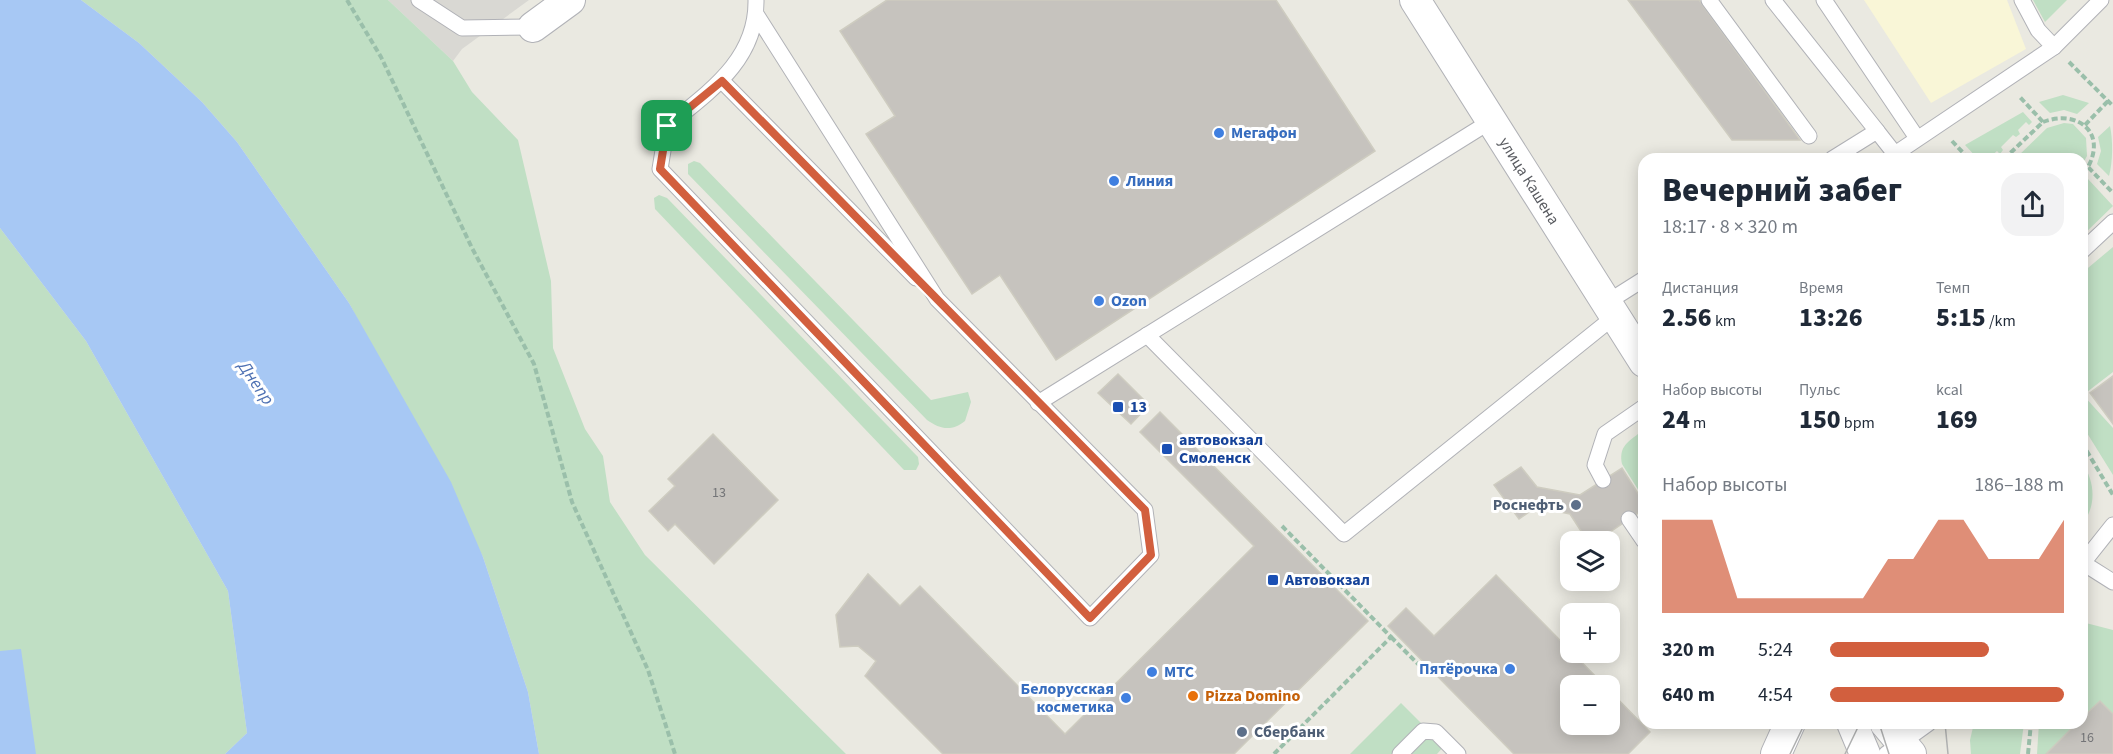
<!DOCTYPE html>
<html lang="ru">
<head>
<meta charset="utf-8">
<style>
  :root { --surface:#fff; --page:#f2f2f3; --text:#1f2937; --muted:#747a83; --accent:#d25f3e }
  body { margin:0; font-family:"Source Sans 3",sans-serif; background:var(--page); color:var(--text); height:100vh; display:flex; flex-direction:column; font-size:22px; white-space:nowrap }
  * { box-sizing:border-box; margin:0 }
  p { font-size:20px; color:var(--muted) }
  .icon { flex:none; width:33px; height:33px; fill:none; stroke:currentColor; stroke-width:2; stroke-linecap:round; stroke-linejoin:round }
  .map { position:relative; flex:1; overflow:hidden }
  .panel { position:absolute; left:1638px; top:153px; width:450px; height:576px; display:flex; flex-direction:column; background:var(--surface); border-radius:18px; box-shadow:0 3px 15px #0003 }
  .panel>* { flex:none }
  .fabs { position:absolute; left:1560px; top:531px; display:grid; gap:12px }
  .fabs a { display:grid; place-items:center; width:60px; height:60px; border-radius:12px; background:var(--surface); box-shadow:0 3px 15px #0003; font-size:30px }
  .pin { position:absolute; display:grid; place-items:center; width:51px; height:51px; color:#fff; margin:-26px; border-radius:12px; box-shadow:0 3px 9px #0006 }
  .round { display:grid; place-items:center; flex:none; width:63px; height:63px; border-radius:18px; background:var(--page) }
  .headline { display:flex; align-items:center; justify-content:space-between; height:102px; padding:0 24px }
  h1 { font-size:33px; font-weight:800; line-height:45px }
  .stats { display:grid; grid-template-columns:repeat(3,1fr); gap:9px; height:102px; padding:6px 24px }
  .stats div { display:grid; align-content:center }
  .stats b { font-size:26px; font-weight:800 }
  .stats small { font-size:16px; font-weight:400 }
  .stats p { font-size:16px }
  .chart { height:168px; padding:12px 24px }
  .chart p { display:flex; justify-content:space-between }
  .chart svg { width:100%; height:108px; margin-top:6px; fill:var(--accent); opacity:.7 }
  ul { padding:0 24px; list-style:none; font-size:20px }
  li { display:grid; grid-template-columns:96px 72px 1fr; align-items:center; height:45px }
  li i { height:15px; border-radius:8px; background:var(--accent) }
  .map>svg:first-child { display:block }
  .commercial { fill:#f9f6d7 }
  .industrial { fill:#d9d8d3 }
  .green { fill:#c0dfc4 }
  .water { fill:#a7c8f4 }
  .building { fill:#c6c3be; stroke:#ceccc0; stroke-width:1.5 }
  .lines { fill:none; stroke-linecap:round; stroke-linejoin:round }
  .service-casing { stroke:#b1b2b7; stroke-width:17 }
  .minor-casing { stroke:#b1b2b7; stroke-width:32 }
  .path { stroke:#9abfaa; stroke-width:4; stroke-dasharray:6 3; stroke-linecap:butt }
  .service { stroke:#fff; stroke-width:15 }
  .minor { stroke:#fff; stroke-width:30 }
  .tram { stroke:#b1b2b2; stroke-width:1.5 }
  .route-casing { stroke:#fff; stroke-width:12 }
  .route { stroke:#d25f3e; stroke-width:8 }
  .shop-dot { fill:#3f7fe0; stroke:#fff; stroke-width:2 }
  .transit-dot { fill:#1a4fb4; stroke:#fff; stroke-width:2 }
  .service-dot { fill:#5c6f8a; stroke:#fff; stroke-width:2 }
  .food-dot { fill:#e8710a; stroke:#fff; stroke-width:2 }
  .labels { text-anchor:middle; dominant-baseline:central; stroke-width:6; stroke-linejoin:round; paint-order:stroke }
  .number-label { font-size:14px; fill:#747578 }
  .shop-label { font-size:16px; font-weight:bold; fill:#366cbe; stroke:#fff; text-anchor:start }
  .street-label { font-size:16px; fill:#595b60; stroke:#fff }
  .transit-label { font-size:16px; font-weight:bold; fill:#164399; stroke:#fff; text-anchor:start }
  .service-label { font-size:16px; font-weight:bold; fill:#4e5e75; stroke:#fff; text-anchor:end }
  .food-label { font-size:16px; font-weight:bold; fill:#c56008; stroke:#fff; text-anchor:start }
  .water-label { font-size:18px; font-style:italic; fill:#4e71b3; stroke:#fff }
</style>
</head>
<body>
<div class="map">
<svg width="2113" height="754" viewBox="0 0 2113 754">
  <rect width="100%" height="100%" fill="#eae9e1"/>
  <path class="commercial" d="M1864,0H2007L2026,49L1931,103Z"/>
  <path class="industrial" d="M388,0H529L462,49L453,61Z"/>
  <g class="green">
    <path d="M81,0H388L453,61L472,92L518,140L551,281L553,348L585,429L603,456L610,502L645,555L846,754H539L528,692L483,557L349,303L237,142L202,102L139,43Z"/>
    <path d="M2033,0H2067L2045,22Z"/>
    <path d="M2063,95L2089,103L2077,114L2064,110L2050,113L2039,102Z"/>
    <path d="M2023,112L2032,122L2029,125L2026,122L2018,130L2020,134L2016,137L2013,135L2001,147L2003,150L2000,154L1997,151L1988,159H1978L1965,145Z"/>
    <path d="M2064,123L2073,124L2086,138L2087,156L2082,165V159H2015L2047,128Z"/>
    <path d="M2110,126C2113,140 2113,162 2109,176L2097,164L2101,151L2098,137Z"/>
    <path d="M694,161L700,163L931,400L968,392L971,402L965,421C951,432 940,429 927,420L688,174V164Z"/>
    <path d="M2088,179L2113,206L2082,236V191L2086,187L2083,184Z"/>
    <path d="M659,195L667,198L918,457L919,464L916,470H904L655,209L654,198Z"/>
    <path d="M0,228L86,341L228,591L247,733L225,754H0Z"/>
    <path d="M2113,247V372L2083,395L2113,428V475L2082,425V273Z"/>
    <path d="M1638,434L1644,443V499L1622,464C1619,448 1626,443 1638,434Z"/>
    <path d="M2082,462C2095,482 2097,505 2082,525Z"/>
    <path d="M2082,622L2113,630V714L2072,754H2037L2039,723H2082Z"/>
    <path d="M1401,703L1444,746L1437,754H1350Z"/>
    <path d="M1974,723H2024L2020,754H1971L1970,740Z"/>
  </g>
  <g class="water">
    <path d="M0,0H81L139,43L202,102L237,142L349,303L451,482L483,557L528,692L539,754H225L247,733L228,591L86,341L0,228Z"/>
    <path d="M21,649L36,754H0V651Z"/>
  </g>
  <g class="building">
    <path d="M887,0H1276L1375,151L1056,360L1000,275L972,294L866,134L895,116L840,31Z"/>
    <path d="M1628,0H1699L1800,140H1732Z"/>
    <path d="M1118,374L1149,405L1131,424L1098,393Z"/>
    <path d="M2113,376V424L2090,393Z"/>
    <path d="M1160,412L1368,621L1234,754H943L865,676L876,661L858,646L840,647L836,615L868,574L900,606L920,586L1065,734L1254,546L1140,432Z"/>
    <path d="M713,434L778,500L714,564L675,524L668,531L649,511L675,486L668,479Z"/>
    <path d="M1521,467L1537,487L1580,495L1622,468L1644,503V509L1595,542H1588L1570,514L1536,507L1519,519L1494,485Z"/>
    <path d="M1496,575L1605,686H1570V724H1610V691L1650,732L1628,754H1514L1388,626L1406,608L1434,636Z"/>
    <path d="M2100,701L2113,714V754H2046L2077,723H2082V718Z"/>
  </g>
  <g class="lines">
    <defs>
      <g id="service">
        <path d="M419,0L462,28L533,27"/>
        <path d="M756,0C757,60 709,92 667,126L660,169L1090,618L1151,555L1145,510L937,299L756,14"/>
        <path d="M1709,0L1809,136"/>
        <path d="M1773,0L1877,131"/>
        <path d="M1824,0L1917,138"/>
        <path d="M2022,0L2038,30L2054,47"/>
        <path d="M722,81L916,278"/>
        <path d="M1832,159L1877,131L1895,154L2054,47L2101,0"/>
        <path d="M2082,251L2113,222"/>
        <path d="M1606,303L1644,279"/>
        <path d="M1147,335L1344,534L1615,316"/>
        <path d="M1038,403L1491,121"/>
        <path d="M1603,480L1595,465L1605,434L1644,407"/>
        <path d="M1629,519L1644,541"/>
        <path d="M2083,563L2113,582"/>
        <path d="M2082,564L2113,525"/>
        <path d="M1400,754L1423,731L1436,732L1458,754"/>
        <path d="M1886,754L1929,723"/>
      </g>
      <g id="minor">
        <path d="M1415,0L1644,362"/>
        <path d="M533,27L570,0"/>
        <path d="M1852,723L1865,754"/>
        <path d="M1885,723L1911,754"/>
        <path d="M1776,754L1790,723"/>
      </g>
    </defs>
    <use href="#service" class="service-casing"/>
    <use href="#minor" class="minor-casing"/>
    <g class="path">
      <path d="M347,0L381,57L472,248L534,364L572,502L648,670L675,754"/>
      <path d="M2069,62L2113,106"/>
      <path d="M2043,122C2077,109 2107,132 2088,167"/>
      <path d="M2085,125L2108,101"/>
      <path d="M1952,141L1969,159"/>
      <path d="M2004,159L2043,122L2019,96"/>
      <path d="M2082,173L2088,167L2113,193"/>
      <path d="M2082,443L2113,495"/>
      <path d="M1391,637L1424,670"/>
      <path d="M1274,754L1391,637L1282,526"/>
      <path d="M2028,754L2031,723"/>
    </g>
    <use href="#service" class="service"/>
    <use href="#minor" class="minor"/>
    <g class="tram">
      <path d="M1879,723L1889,754"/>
      <path d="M1945,723L1948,754"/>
      <path d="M1790,754L1805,723"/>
      <path d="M1845,754L1860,723"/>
    </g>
  </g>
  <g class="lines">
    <defs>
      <path id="route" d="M722,81L1145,510L1151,555L1090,618L660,169L667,126Z"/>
    </defs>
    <use href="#route" class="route-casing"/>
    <use href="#route" class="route"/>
  </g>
  <g class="shop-dot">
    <circle cx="1219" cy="133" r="6"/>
    <circle cx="1114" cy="181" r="6"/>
    <circle cx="1099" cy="301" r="6"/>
    <circle cx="1510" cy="669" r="6"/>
    <circle cx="1152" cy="672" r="6"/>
    <circle cx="1126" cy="698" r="6"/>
  </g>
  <g class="transit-dot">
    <rect x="1112" y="401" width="12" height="12" rx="3"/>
    <rect x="1161" y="443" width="12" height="12" rx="3"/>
    <rect x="1267" y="574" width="12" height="12" rx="3"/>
  </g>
  <g class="service-dot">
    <circle cx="1576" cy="505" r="6"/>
    <circle cx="1242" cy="732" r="6"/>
  </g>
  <circle class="food-dot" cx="1193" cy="696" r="6"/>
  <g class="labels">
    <g class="number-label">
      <text x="719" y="493">13</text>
      <text x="2087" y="738">16</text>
    </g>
    <g class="shop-label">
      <text x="1231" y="133">Мегафон</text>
      <text x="1126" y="181">Линия</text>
      <text x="1111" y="301">Ozon</text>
      <text x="1498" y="669" text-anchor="end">Пятёрочка</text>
      <text x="1164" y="672">МТС</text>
      <text x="1114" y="689" text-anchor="end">Белорусская<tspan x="1114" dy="18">косметика</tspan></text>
    </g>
    <g class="street-label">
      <text transform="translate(1529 181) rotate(58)">улица Кашена</text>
    </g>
    <g class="transit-label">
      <text x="1130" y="407">13</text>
      <text x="1179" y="440">автовокзал<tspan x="1179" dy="18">Смоленск</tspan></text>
      <text x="1285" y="580">Автовокзал</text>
    </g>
    <g class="service-label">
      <text x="1564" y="505">Роснефть</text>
      <text x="1254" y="732" text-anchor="start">Сбербанк</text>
    </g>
    <g class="food-label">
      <text x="1205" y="696">Pizza Domino</text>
    </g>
    <g class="water-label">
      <text transform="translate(256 383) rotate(56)">Днепр</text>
    </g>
  </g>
</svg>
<div class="fabs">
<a><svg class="icon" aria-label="layers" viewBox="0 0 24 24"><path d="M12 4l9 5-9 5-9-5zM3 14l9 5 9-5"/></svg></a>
<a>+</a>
<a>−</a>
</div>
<div class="pin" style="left:667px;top:126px;background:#1e9e55"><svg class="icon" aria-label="arrive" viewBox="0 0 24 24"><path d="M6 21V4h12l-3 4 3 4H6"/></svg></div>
<section class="panel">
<div class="headline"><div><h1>Вечерний забег</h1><p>18:17 · 8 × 320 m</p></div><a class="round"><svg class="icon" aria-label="share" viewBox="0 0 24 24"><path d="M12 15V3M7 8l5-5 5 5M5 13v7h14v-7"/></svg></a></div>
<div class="stats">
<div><p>Дистанция</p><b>2.56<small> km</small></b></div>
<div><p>Время</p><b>13:26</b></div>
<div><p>Темп</p><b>5:15<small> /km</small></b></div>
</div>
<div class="stats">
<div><p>Набор высоты</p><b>24<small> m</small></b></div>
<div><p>Пульс</p><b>150<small> bpm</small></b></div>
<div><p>kcal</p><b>169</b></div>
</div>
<div class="chart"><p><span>Набор высоты</span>186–188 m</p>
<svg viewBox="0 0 160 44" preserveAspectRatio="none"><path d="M0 44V6L10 6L20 6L30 38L40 38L50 38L60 38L70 38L80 38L90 22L100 22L110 6L120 6L130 22L140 22L150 22L160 6V44z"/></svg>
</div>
<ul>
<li><b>320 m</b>5:24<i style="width:68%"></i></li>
<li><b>640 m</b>4:54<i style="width:100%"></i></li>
</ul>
</section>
</div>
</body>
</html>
